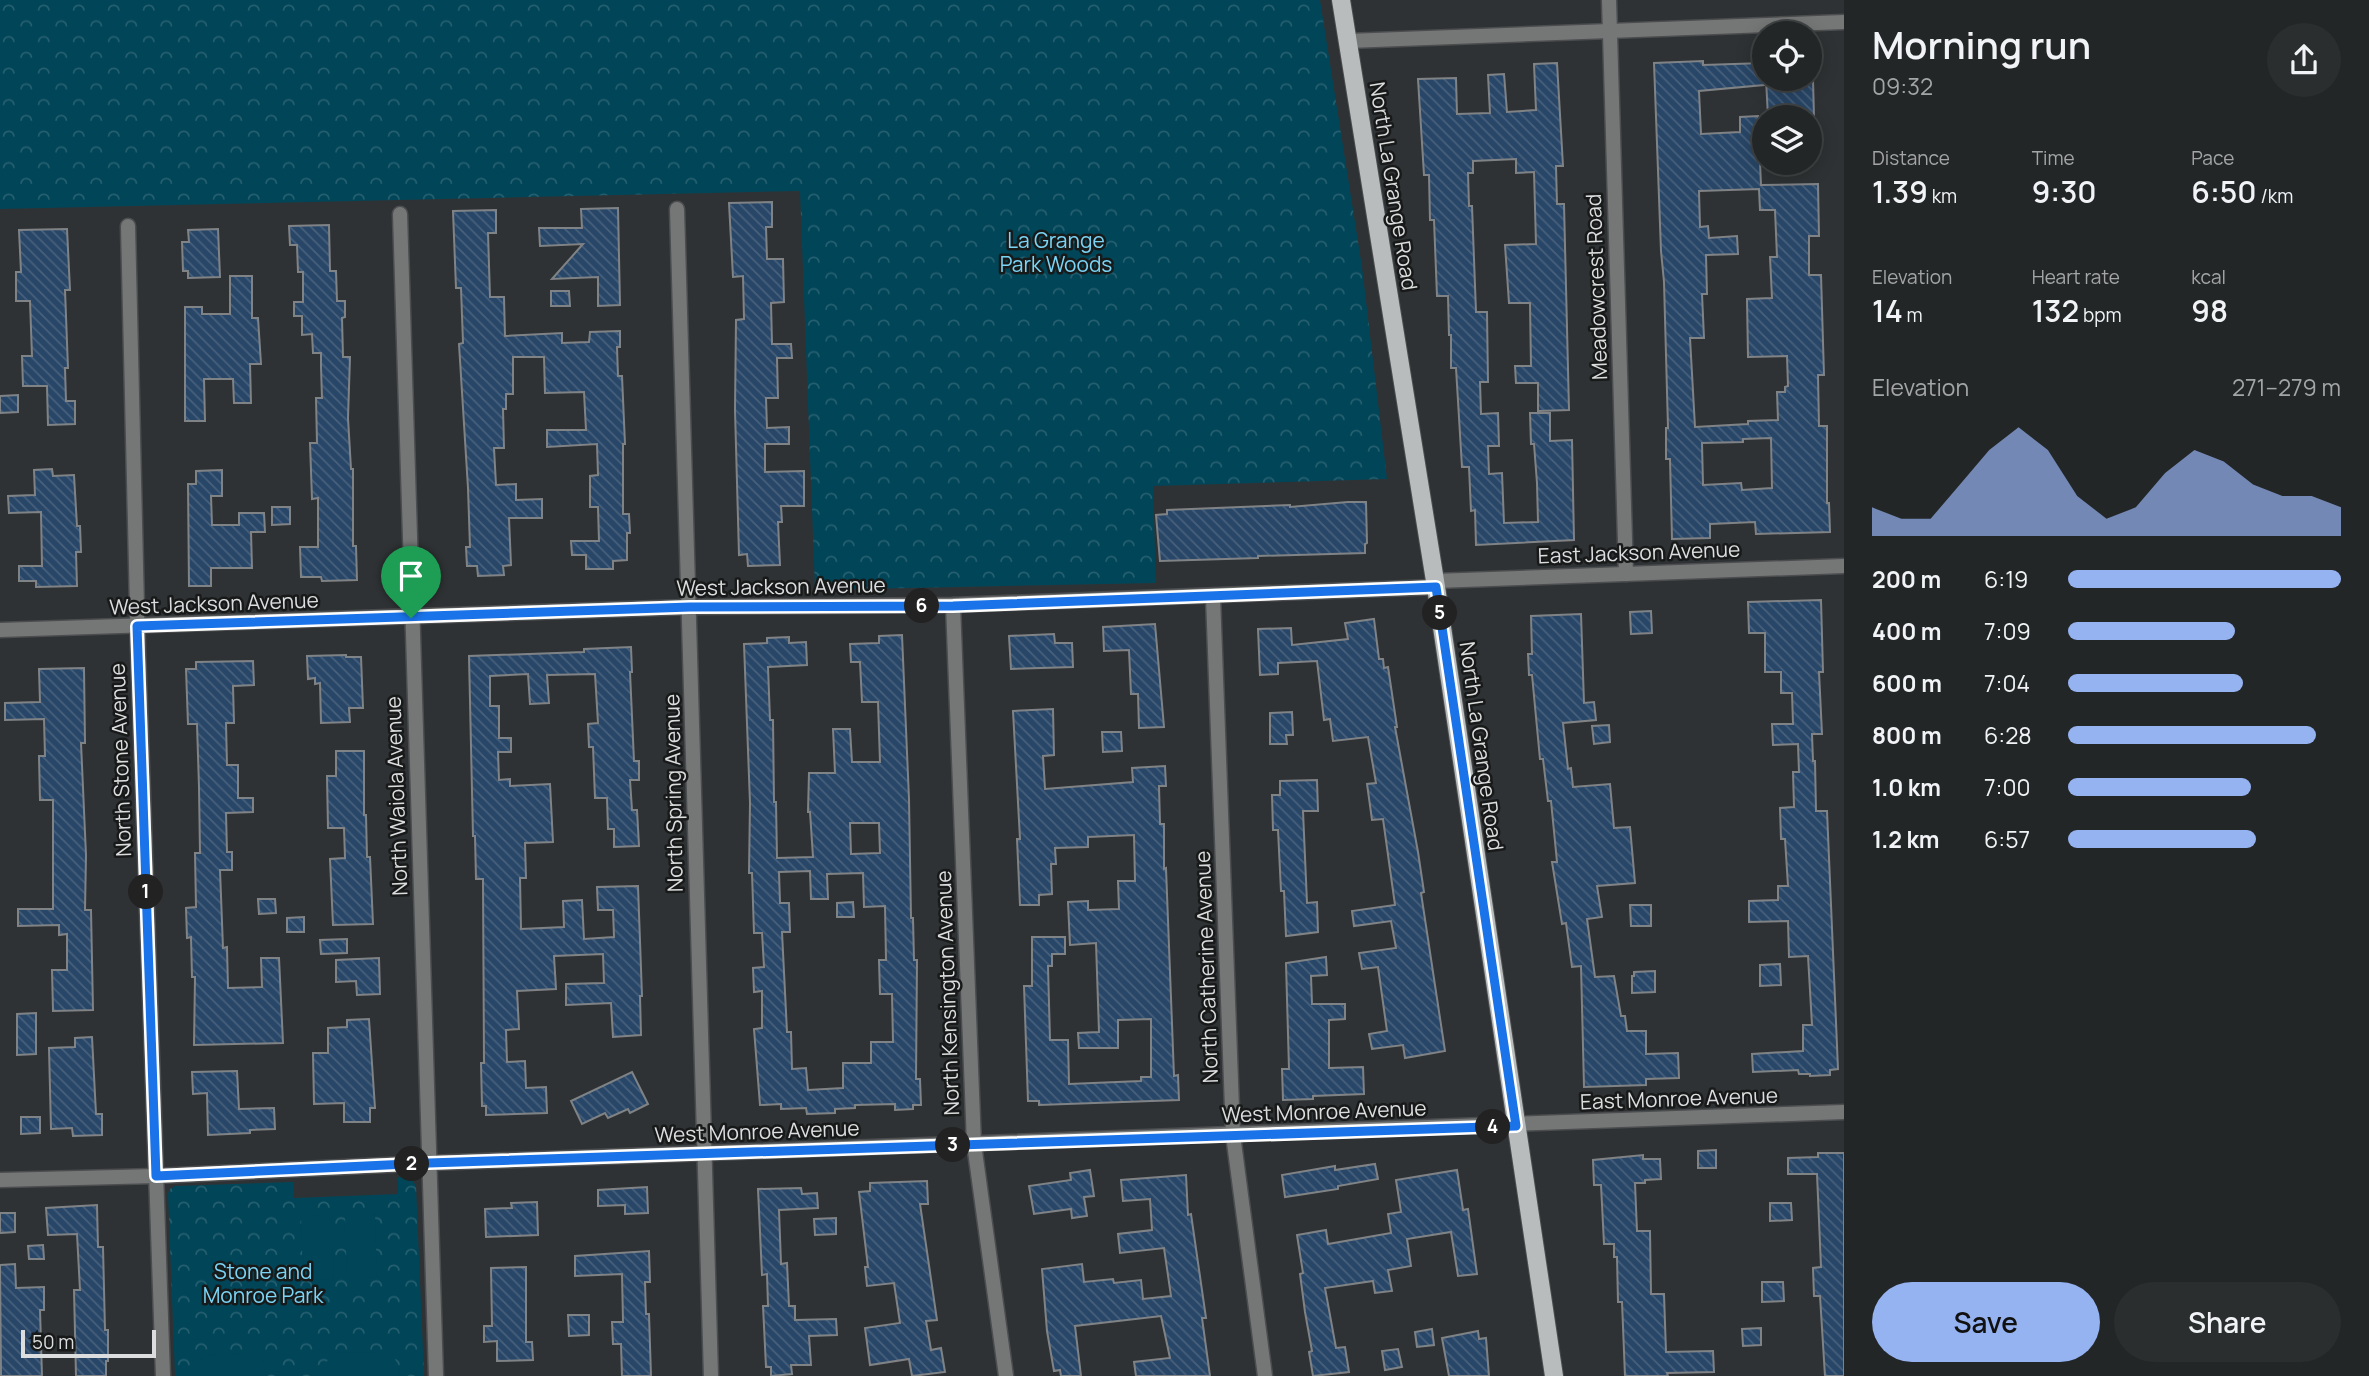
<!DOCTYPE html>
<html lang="en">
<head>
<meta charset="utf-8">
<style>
  :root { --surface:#232627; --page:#2b2e2f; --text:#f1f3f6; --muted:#a3a5a7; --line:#404344; --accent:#95b2f1 }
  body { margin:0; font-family:Manrope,sans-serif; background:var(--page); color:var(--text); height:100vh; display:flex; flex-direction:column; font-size:26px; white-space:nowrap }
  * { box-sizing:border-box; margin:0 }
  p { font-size:23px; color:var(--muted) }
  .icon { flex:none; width:38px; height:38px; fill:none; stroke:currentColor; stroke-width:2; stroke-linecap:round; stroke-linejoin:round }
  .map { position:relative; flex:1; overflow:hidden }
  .panel { display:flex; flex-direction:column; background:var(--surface); width:525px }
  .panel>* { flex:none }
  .fabs { position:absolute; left:1752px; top:21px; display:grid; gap:14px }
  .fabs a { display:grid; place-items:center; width:70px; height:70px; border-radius:50%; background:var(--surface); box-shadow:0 4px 18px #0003,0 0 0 2px var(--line); font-size:35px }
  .scale { position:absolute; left:21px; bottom:18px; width:135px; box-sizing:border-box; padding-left:7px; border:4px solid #dbddde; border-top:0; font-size:19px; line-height:24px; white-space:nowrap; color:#dbddde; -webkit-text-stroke:5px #181a1a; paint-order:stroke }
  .pin { position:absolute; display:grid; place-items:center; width:60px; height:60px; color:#fff; margin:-72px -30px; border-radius:50% 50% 50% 0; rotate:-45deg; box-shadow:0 0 7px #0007 }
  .pin .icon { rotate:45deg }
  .km { position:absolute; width:35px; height:35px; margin:-18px; border-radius:50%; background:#222; color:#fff; font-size:19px; line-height:35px; text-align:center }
  .round { display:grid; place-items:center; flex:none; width:74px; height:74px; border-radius:37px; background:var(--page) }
  .head { display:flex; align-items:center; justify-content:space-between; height:119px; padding:0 28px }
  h1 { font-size:38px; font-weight:600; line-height:52px }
  .metrics { display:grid; grid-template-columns:repeat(3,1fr); gap:10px; height:119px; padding:7px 28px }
  .metrics div { display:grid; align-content:center }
  .metrics b { font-size:30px; font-weight:600 }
  .metrics small { font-size:19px; font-weight:400 }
  .metrics p { font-size:19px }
  .chart { height:196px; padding:14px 28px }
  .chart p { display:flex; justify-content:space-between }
  .chart svg { width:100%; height:126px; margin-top:7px; fill:var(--accent); opacity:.7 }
  .primary-button { display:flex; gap:14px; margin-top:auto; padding:14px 28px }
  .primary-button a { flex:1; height:80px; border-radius:42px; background:var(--accent); color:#111; font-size:28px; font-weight:600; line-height:80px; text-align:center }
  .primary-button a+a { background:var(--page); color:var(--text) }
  ul { padding:0 28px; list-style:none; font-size:23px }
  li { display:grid; grid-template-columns:112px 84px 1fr; align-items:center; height:52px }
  li i { height:18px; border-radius:9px; background:var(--accent) }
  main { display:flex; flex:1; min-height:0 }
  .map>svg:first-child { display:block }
  .forest { fill:url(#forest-crowns) }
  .garden { fill:#014558 }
  .building { fill:url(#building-back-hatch); stroke:#808386; stroke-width:2; fill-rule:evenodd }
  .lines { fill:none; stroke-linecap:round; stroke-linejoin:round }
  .minor-casing { stroke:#4b4d4f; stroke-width:17 }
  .primary-casing { stroke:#4b4d4f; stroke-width:20 }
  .minor { stroke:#757777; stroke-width:14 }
  .primary { stroke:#b8bcbc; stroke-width:18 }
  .route-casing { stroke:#fff; stroke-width:14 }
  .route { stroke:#1a73e8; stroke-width:9 }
  .labels { text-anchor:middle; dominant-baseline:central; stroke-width:5; stroke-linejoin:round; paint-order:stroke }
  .street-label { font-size:21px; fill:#dbddde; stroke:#181a1a }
  .park-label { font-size:21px; fill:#7ad4f5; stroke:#181a1a }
</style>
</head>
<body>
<main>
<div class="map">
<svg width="1844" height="1376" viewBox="0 0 1844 1376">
  <defs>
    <pattern id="forest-crowns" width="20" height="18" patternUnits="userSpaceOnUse" patternTransform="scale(1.75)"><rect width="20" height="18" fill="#014558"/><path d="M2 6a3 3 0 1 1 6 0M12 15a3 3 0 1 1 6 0" fill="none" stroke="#255f70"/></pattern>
    <pattern id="building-back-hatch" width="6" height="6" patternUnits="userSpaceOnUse" patternTransform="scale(1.75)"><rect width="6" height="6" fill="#284667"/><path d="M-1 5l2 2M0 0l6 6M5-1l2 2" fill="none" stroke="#47607c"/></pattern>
  </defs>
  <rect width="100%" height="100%" fill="#2f3234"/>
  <g class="forest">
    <path d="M0,0H1320L1362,267L1387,479L1153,486L1156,583L815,590L800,191L0,209Z"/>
    <path d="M398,1177L411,1178L416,1186L424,1376H175L168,1194L170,1189L175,1186L293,1182L294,1198L398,1194Z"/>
  </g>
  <g class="garden">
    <path d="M375,1213L377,1277L347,1278L345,1214Z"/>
    <path d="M331,1215L334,1279L303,1280L301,1216Z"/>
    <path d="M333,1352L392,1353L399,1368L400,1376H322L321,1371Z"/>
    <path d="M217,1353L260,1354L267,1376H192V1362Z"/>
  </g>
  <g class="building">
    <path d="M1703,61V65L1764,63V85L1699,91L1701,134L1740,132V117L1758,116L1761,185L1818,184L1819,236H1809V275H1821L1824,375H1818L1819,426H1827V503H1829L1830,532L1756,534L1755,522L1710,524V538L1672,539L1670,459H1666V428H1668L1664,282L1661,251L1654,63ZM1759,189L1760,210H1775L1777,257H1770L1772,298L1747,299L1748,357L1787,356L1788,386L1785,387V392H1777L1778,420L1748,421V424L1695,427L1690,338H1704L1702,294H1707L1706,255L1738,254L1737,236L1709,238L1708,226L1700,227L1699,191ZM1771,438L1772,488L1742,490L1741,483L1703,485L1702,443L1743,442V439Z"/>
    <path d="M1557,63L1563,166H1556L1557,204H1564L1569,410L1538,411V383H1516L1515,366H1531L1530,303H1509L1505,245L1536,244L1534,172L1516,173V159L1473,161V173H1468L1469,206H1472L1476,312H1487L1488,382H1480L1481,414L1498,413L1499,446H1488L1489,474L1502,473L1504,523L1538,522L1537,483L1534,444H1531L1530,413H1550V441L1572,440L1574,540L1476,545L1475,510L1471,511L1469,467H1462L1456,368H1451V335H1449L1448,296H1437L1434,220H1430L1429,175H1424L1418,79L1456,78L1457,114L1490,113L1488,75L1504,74L1507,112L1536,110L1534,64Z"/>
    <path d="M1766,79H1813L1814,117H1768Z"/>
    <path d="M772,202V227H766L767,259H783L784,302L771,303L772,344H791L792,358H777L778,398H766L767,428L789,427V444H765V472L804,471V506H781L782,522H778L780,565L748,566L747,554L739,555L735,410L736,320L744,319L743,276L733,277L729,203Z"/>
    <path d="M618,208L620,305L598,306V277L552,279L583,244L540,246L539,228H582L581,209Z"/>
    <path d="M496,210V233H488L490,297H504L505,336L562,333V343L589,342L590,332L620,331V347H617L618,376H622L625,444H623V514H629L630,533H627V560L613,561V569H586V555H572L571,541H599L598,507H590V476L598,475L597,444L547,447V430H586L584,392L545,393L544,357H513V394H506V409H503L504,448H494L496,485L516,484V500L542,499V518H509L511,565L503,566L504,575L478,576L477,566H467L466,547H470L468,488L459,344L463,343L461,288H456L453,211Z"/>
    <path d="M329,225L330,271H336L337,301H345V317L342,318L343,357H350L348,418L351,469H353V546H356L357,580L322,581L321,577H301L300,547H318V498L312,499L310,443H317L316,398H322L321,367V353H313L312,334L302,335V316H294V302H303V272H298L297,245H290L289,226Z"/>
    <path d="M67,229L70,290H65L68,368H65L66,401H75V424L48,425L47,386H23L22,356H32L30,301H16V272H21L19,230Z"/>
    <path d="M218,229L220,277L188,278V271H183L182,242H189L188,230Z"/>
    <path d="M230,276H252V318H258L261,364H250L251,403H234L233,379H204L205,421H185V307H202V314H230Z"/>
    <path d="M551,291H569L570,306H551Z"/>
    <path d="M18,395V412L0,413V396Z"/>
    <path d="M52,469L53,476L74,475L77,526H80L81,552H76L77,586L36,587V581H19V566H42L41,512L9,513L8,496L35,495L34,470Z"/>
    <path d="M222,470V496H211L212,525H239V513H264L265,532H251L252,568H211V586H189L188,484H196V471Z"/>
    <path d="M1348,502H1366L1367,543L1365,544V553L1258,556V558L1160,561L1156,515L1167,514V510L1290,505V507Z"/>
    <path d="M272,507H290V524L272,525Z"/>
    <path d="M1821,600L1823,672H1819L1822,734H1812L1813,761H1815L1816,811H1827L1838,1069L1830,1070V1075L1810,1076V1074H1799L1798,1070L1753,1072L1752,1054L1803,1051V1025H1812L1808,956L1789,957L1788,921L1749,922V901L1778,900V886H1788L1785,839H1781L1780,808L1794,807L1793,772H1799L1798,744L1773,745L1772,724H1793L1792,693H1781V672H1765V633H1749L1748,602Z"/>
    <path d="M1651,611L1652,633L1631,634L1630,612Z"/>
    <path d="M1581,614L1584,703L1594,702L1596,720L1563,723L1568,769L1571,768L1573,787L1610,784L1614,828L1630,827L1635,883L1597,886L1602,917L1587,919L1595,977L1614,976L1621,1016H1625L1627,1031H1646V1054L1678,1053L1679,1078L1646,1079V1085L1584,1087L1581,966L1572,967L1566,923L1562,924L1552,862H1557L1551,801H1548L1543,759H1540L1532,675H1529L1528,654H1532L1531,616Z"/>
    <path d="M1374,619L1379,659H1383L1384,668L1388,667L1397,727H1395L1418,852L1424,892L1421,893L1445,1051L1405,1058L1403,1045L1372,1049L1369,1034L1387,1031L1378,967L1362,969L1359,953L1396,948L1391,921L1354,926L1352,911L1395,905L1383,819L1372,820L1367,784L1376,783L1368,737L1333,741L1330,719L1324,720L1317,661L1278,663V674L1260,675L1258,629L1291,628L1292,645L1348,639L1345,623Z"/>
    <path d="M1155,624L1164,727L1139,728L1138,694H1131L1129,650L1104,651L1103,627Z"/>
    <path d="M1054,634L1055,643H1072L1073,667L1011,669L1009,636Z"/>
    <path d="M902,635L909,799L911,918H913L914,960H917L916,1079H920L921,1105H913V1109L895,1110V1104L855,1105V1108L835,1109V1113L807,1114L806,1108L781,1109V1104L760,1105L754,1029L762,1028V991L754,992L753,968L764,967L762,933H754L752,873H749L750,803L744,644L767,643V638L789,637V643L806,642L807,665L768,667L770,720H773L774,802H776L777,858L813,857L810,812H808L809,773H835L833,729H850L852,762H880L878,702H862L860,662H851L850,644L879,643V636ZM850,823H879L880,853L851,854ZM810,871L811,899H828L827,874L863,873L864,907L885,906L886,960H879L880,994H892L893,1042H871V1063H843V1088L808,1090L806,1068L792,1069L791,1032H787L782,932H790L789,903H780L779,872Z"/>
    <path d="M631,647L632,672H630L634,761H639V780H630L632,810H637L639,846L614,847V829H608L607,798H595L593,747H589L588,724L598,723L595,674L547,675L549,703L530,704L528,674L490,676V706H499V738H511V752H498L499,780L510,779V786L550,784L553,842L525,843L526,878H520L521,929L564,927L563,901L582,900L584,939L614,937L613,910H598L597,887L638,886L642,996H640L641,1035L613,1037L611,1003L566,1005V984L604,983L603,954L554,956L556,989L517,991L519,1029L506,1030L507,1062L525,1061L526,1088L546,1087L547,1113L486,1115V1106H482L481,1063H484L483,879H476L475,836H473L469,656L584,652V649Z"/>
    <path d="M346,655V657H361L363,708H349L350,722L321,723L320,683L315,684V678L308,679L307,656Z"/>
    <path d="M253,661L254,685L233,686L234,723H226L227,765H238V798H253V812L226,813L227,852H232V870H220L223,948L227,947L228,988L262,987L261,958H279L283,1043L194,1045L195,977H192L191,937L187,938L186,908L196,907L195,853H200L199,787L197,724H188L186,669H196V662Z"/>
    <path d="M84,668L85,743H81L86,855L85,910H91L93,1010L53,1011L52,970H67V934L59,935V925L18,926V909H53V800H40L39,756H45L44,719L5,720V703L40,702L39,669Z"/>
    <path d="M1053,709L1054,755L1043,756L1045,789L1133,782L1132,768L1165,766L1166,786H1159L1160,824H1164V869L1166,868L1174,1076L1178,1075L1179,1100L1039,1105V1101H1028L1024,986H1032V937H1065V954H1052V966H1048L1050,1040H1068L1069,1084L1141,1081V1077H1151V1019L1118,1020V1048H1079L1078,1033L1099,1032L1096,943L1070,945L1068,902L1088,901V910L1119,909L1118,881H1135L1134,835L1088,837V847L1055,848L1056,864H1051L1052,894L1039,895V905H1020L1017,839H1020L1013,711Z"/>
    <path d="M1292,712L1293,735H1286L1287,744H1270V713Z"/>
    <path d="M1609,725L1610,742L1594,744L1592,726Z"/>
    <path d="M1102,732H1121L1122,751L1103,752Z"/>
    <path d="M336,751H364V815H366L367,857H370L373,924L333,925L330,859L345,858L344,828H328L327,776H336Z"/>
    <path d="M1317,780L1318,811H1303L1307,903L1317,902L1318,932L1286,936L1284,891H1281L1278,830H1273L1272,795H1280V781Z"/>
    <path d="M258,899H275L276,913L259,914Z"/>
    <path d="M853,902L854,917H837V903Z"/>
    <path d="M1630,905H1651V926H1631Z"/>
    <path d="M304,917V932H287V918Z"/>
    <path d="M347,939V953L321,954L320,940Z"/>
    <path d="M1326,957L1327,975L1311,976L1312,1004H1345V1019L1329,1020V1068L1363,1067L1364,1094L1313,1096V1099L1283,1100L1282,1069H1289L1286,963Z"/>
    <path d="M379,958L380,994L357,995L356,981L336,982V960Z"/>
    <path d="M1780,964L1781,985L1760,986V965Z"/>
    <path d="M1655,971V992L1632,993V976H1634V972Z"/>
    <path d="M36,1013V1054L17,1055V1014Z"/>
    <path d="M369,1019L375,1108H370V1122H344V1103L314,1104L313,1053H328V1028L347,1027V1020Z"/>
    <path d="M92,1037L96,1114H102V1135L73,1136L72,1128L51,1129L49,1048L75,1047V1038Z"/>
    <path d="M237,1071L239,1109L274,1108L275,1129L250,1130V1133L208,1135L207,1093L193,1094L192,1072Z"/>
    <path d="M632,1072L648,1104L630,1113L628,1109L608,1118L605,1113L582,1124L571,1101Z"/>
    <path d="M21,1117H40V1133L21,1134Z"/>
    <path d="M1716,1150V1168H1698V1151Z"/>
    <path d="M1818,1153H1844V1376H1825L1820,1296H1814L1813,1268L1821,1267L1817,1174H1788V1158L1818,1157Z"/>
    <path d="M1643,1155V1159H1660L1661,1179L1645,1180V1183H1635L1637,1231H1650L1651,1294H1664L1666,1352L1713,1351L1714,1372L1667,1373L1668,1376H1625L1622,1302H1618L1617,1257H1614V1244H1604L1601,1185H1594L1593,1160Z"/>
    <path d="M1375,1164L1378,1179L1338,1186V1189L1285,1197L1282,1175L1335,1166V1170Z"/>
    <path d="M1090,1170L1094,1196L1084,1197L1087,1216L1072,1218L1071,1209L1034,1214L1029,1186L1071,1180L1070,1173Z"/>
    <path d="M1457,1170L1463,1210L1468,1209L1477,1274L1458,1276L1451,1232L1407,1239L1411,1266L1388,1270L1392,1291L1375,1293L1373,1281L1325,1288L1336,1348L1345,1347L1349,1372L1313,1376L1309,1352L1312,1351L1305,1312L1300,1274L1303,1273L1297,1235L1326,1230L1328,1244L1391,1233L1388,1214L1401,1212L1396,1180Z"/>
    <path d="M1186,1175L1188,1215L1191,1214L1206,1318H1202L1210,1376H1136L1134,1362L1170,1358L1161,1316L1075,1326L1081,1376H1061L1060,1370L1054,1371L1047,1331L1042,1269L1082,1264L1084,1282L1113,1279L1114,1283L1141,1280L1143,1299L1171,1296L1164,1248L1120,1253L1118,1234L1152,1230L1150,1199L1123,1201L1121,1180Z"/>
    <path d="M927,1181L928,1204H920L937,1320L926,1321L931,1350L941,1348L945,1372L912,1376L909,1359L870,1365L865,1328L900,1323L894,1283L867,1286L865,1267H868L859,1192L870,1191V1183Z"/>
    <path d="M647,1187L648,1213L625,1214V1205L598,1206V1190Z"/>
    <path d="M801,1188L802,1194L817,1193L818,1208L779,1210L781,1264L787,1263L789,1306H795V1320L836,1319L837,1335L809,1336L811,1365H791L792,1374L771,1376V1367H766L763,1306H768L767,1274L762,1275L758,1189Z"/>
    <path d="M537,1202L538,1235L486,1237L485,1209L512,1208L511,1203Z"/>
    <path d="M1770,1203H1791L1792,1220L1770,1221Z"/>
    <path d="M97,1205L98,1247H103L105,1330H108V1361H106V1376H76L74,1290H80L77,1234L48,1235L46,1208Z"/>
    <path d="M0,1213H15V1232L0,1233Z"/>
    <path d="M836,1218V1234L815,1235L814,1219Z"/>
    <path d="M43,1245L44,1259H29L28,1246Z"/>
    <path d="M649,1251L650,1282H645L646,1314H649L651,1376H622L621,1344H613L612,1322H623L622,1274L575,1276V1256Z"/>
    <path d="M15,1264L16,1288L44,1287V1310H40L42,1376H1L0,1265Z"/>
    <path d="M526,1267V1342H532L533,1360L497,1361V1341L484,1342V1326H492L491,1268Z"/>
    <path d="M1762,1282H1783L1784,1301L1762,1302Z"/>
    <path d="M568,1315H589V1335L569,1336Z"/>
    <path d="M1761,1328V1345L1743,1346L1742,1329Z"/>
    <path d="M1432,1329L1434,1345L1417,1347L1415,1332Z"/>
    <path d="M1478,1331L1479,1339L1486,1338L1489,1376H1449L1442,1338Z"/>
    <path d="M1398,1349L1402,1367L1385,1370L1382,1351Z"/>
  </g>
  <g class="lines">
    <defs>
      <g id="minor">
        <path d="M1609,0L1626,574"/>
        <path d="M1348,41L1844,22"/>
        <path d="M677,209L711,1376"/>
        <path d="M400,214L436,1376"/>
        <path d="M128,226L138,650L163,1376"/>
        <path d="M1435,581L1844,566"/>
        <path d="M1213,597L1233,1135L1265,1376"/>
        <path d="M953,605L974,1144L1006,1376"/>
        <path d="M0,630L689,607L953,605L1436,587"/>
        <path d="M0,1180L156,1176L429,1163L1844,1112"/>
      </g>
      <path id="primary" d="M1341,0L1436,587L1554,1376"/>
    </defs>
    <use href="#minor" class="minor-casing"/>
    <use href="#primary" class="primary-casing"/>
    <use href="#minor" class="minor"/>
    <use href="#primary" class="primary"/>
  </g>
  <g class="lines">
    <defs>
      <path id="route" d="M1436,587L1516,1126L429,1163L156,1176L137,626L690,607L953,606Z"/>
    </defs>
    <use href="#route" class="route-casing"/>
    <use href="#route" class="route"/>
  </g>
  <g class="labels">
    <g class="street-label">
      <text transform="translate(1394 186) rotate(81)">North La Grange Road</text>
      <text transform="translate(1596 287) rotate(-92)">Meadowcrest Road</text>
      <text transform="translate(1639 552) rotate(-2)">East Jackson Avenue</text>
      <text transform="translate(781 586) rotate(-1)">West Jackson Avenue</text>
      <text transform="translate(214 603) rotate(-2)">West Jackson Avenue</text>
      <text transform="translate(1482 746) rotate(82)">North La Grange Road</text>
      <text transform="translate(120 760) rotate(-92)">North Stone Avenue</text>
      <text transform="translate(673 793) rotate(-91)">North Spring Avenue</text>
      <text transform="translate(396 796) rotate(-92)">North Waiola Avenue</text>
      <text transform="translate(1206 967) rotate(-92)">North Catherine Avenue</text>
      <text transform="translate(947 993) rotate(-92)">North Kensington Avenue</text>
      <text transform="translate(1679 1098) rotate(-2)">East Monroe Avenue</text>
      <text transform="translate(1324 1111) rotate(-2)">West Monroe Avenue</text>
      <text transform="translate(757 1131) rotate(-2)">West Monroe Avenue</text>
    </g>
    <g class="park-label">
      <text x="1056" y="240">La Grange<tspan x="1056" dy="24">Park Woods</tspan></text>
      <text x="263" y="1271">Stone and<tspan x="263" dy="24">Monroe Park</tspan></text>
    </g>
  </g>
</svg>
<div class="fabs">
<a><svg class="icon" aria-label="locate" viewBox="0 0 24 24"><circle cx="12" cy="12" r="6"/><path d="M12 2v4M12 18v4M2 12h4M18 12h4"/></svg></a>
<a><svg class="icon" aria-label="layers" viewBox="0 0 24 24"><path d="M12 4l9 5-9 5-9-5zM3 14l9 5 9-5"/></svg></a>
</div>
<div class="scale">50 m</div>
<div class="pin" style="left:411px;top:618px;background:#1e9e55"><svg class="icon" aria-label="arrive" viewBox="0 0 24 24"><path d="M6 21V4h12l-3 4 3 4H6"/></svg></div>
<b class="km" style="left:146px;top:892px">1</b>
<b class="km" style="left:412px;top:1164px">2</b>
<b class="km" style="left:953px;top:1145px">3</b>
<b class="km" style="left:1493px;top:1127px">4</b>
<b class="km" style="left:1440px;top:613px">5</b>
<b class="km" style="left:922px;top:606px">6</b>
</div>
<section class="panel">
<div class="head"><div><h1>Morning run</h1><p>09:32</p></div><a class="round"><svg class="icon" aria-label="share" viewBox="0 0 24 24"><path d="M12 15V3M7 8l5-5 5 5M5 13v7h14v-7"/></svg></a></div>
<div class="metrics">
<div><p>Distance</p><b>1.39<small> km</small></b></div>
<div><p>Time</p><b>9:30</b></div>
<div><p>Pace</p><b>6:50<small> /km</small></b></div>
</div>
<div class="metrics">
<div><p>Elevation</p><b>14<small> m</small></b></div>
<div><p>Heart rate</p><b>132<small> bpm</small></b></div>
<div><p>kcal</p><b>98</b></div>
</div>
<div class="chart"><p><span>Elevation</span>271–279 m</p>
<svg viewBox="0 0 160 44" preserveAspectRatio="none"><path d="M0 44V34L10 38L20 38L30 26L40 14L50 6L60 14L70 30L80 38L90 34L100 22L110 14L120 18L130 26L140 30L150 30L160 34V44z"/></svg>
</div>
<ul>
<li><b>200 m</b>6:19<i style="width:100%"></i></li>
<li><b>400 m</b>7:09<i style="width:61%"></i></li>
<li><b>600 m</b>7:04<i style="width:64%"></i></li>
<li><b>800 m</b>6:28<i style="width:91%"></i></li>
<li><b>1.0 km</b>7:00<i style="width:67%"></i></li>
<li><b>1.2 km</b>6:57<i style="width:69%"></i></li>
</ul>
<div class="primary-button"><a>Save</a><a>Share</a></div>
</section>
</main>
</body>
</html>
